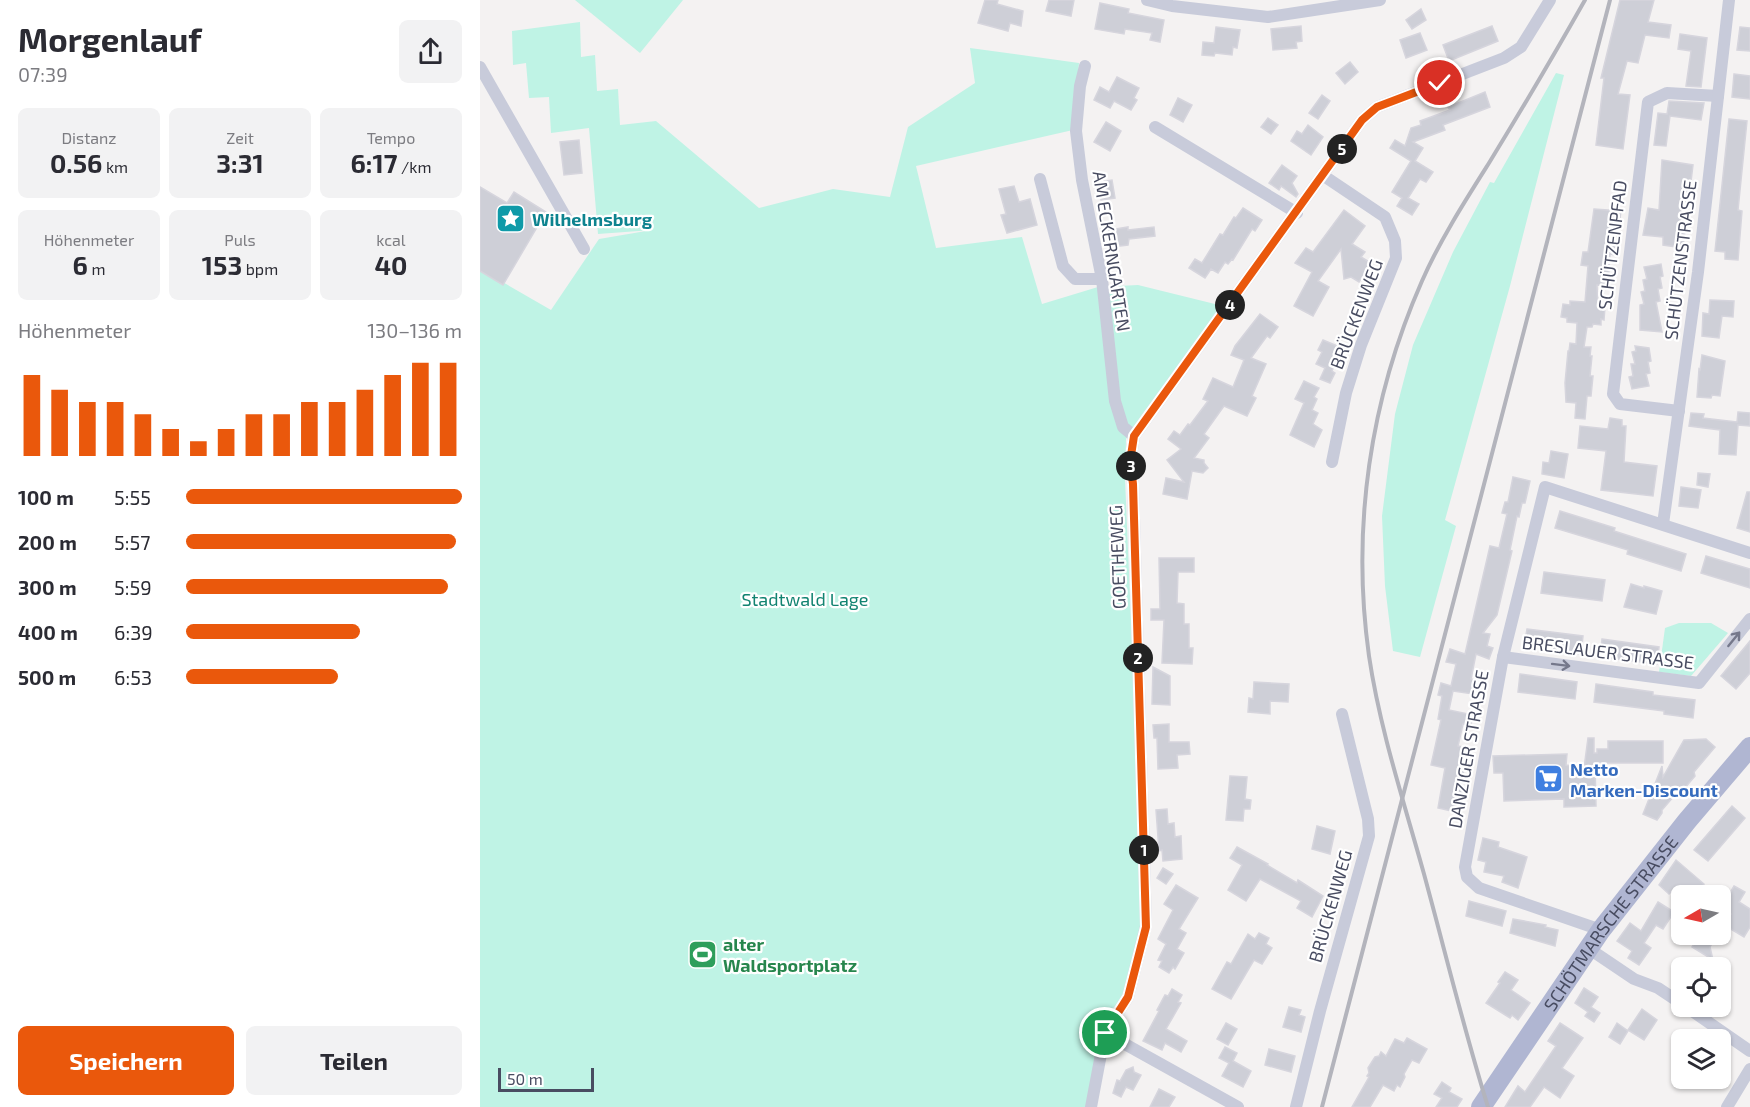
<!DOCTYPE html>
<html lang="de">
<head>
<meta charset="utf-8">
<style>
  :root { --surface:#fff; --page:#f2f2f3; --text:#2b2b33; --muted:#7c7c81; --accent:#ea580c }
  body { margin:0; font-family:"Exo 2",sans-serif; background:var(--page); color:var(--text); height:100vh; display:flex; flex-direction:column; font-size:22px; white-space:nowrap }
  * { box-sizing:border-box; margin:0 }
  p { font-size:20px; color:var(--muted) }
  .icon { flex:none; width:33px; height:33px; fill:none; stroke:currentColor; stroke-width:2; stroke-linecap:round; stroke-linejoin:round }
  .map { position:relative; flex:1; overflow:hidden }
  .side { display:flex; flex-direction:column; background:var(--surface); width:480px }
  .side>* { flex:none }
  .needle { width:39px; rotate:261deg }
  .fabs { position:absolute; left:1191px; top:885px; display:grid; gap:12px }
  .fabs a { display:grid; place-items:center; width:60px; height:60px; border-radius:9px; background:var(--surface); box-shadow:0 2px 4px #0004; font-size:30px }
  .scale { position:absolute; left:18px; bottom:15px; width:96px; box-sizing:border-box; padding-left:6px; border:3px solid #484c61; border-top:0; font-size:16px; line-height:21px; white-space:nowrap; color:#484c61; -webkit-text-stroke:4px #fff; paint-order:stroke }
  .pin { position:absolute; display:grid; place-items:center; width:51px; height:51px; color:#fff; margin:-26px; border:3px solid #fff; border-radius:50%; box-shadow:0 2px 6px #0007 }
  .km { position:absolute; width:30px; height:30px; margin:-15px; border-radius:50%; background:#222; color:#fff; font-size:16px; line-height:30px; text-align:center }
  .round { display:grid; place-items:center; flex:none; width:63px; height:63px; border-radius:9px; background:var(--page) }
  .head { display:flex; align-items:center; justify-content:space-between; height:102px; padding:0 18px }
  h1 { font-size:33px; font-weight:700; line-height:45px }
  .metrics { display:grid; grid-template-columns:repeat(3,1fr); gap:9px; height:102px; padding:6px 18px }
  .metrics div { display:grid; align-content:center; border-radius:9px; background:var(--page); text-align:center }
  .metrics b { font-size:26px; font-weight:700 }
  .metrics small { font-size:16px; font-weight:400 }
  .metrics p { font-size:16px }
  .chart { height:168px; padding:12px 18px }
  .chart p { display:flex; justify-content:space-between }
  .chart svg { width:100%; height:108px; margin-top:6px; stroke:var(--accent); stroke-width:6 }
  .button { display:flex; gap:12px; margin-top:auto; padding:12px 18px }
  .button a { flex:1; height:69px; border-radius:9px; background:var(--accent); color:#fff; font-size:24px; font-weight:700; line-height:69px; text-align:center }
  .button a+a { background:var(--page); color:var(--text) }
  ul { padding:0 18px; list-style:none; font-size:20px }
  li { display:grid; grid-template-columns:96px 72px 1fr; align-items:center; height:45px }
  li i { height:15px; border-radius:8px; background:var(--accent) }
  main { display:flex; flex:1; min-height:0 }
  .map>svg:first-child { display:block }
  .green { fill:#bff3e5 }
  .building { fill:#cecfd7; stroke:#d6d5dd; stroke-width:1.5 }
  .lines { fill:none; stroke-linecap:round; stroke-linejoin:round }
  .street { stroke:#c8cbda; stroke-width:12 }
  .primary { stroke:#b0b6d2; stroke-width:20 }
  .rail { stroke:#b3b4bc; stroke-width:4 }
  .oneway { stroke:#75788b }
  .route-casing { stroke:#fff; stroke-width:12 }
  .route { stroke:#ea580c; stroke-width:8 }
  .labels { text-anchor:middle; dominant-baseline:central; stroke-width:4.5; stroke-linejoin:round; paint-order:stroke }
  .culture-label { font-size:18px; font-weight:bold; fill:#0d838f; stroke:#fff; text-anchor:start }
  .street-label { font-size:18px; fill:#484c61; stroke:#fff }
  .park-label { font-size:18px; fill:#128371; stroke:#fff }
  .shop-label { font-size:18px; font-weight:bold; fill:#366cbe; stroke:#fff; text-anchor:start }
  .leisure-label { font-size:18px; font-weight:bold; fill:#27864d; stroke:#fff; text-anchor:start }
</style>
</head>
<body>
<main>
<section class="side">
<div class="head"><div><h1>Morgenlauf</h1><p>07:39</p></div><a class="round"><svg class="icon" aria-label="share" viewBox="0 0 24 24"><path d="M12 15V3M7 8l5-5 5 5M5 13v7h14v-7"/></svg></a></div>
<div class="metrics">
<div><p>Distanz</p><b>0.56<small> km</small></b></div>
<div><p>Zeit</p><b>3:31</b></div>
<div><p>Tempo</p><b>6:17<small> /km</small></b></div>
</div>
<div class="metrics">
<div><p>Höhenmeter</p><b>6<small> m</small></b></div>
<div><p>Puls</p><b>153<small> bpm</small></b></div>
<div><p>kcal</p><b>40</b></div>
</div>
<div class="chart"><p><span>Höhenmeter</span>130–136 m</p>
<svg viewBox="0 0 160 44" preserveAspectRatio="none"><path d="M5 44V11M15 44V17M25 44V22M35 44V22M45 44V27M55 44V33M65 44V38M75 44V33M85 44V27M95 44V27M105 44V22M115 44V22M125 44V17M135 44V11M145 44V6M155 44V6"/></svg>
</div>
<ul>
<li><b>100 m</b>5:55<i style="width:100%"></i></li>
<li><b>200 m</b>5:57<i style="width:98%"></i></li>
<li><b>300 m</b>5:59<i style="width:95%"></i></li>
<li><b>400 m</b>6:39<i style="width:63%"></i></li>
<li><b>500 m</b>6:53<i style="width:55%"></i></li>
</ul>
<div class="button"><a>Speichern</a><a>Teilen</a></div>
</section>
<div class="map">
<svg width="1270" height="1107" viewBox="0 0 1270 1107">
  <rect width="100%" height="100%" fill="#f4f2f2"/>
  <g class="green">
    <path d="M95,0H203L160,53Z"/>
    <path d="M100,22L101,57L115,55L117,91L138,89L140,125L176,121L279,208L353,189L410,197L428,127L495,83L490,48L599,63L593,130L436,166L456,248L542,237L562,304L618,287L658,285L743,306L646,439L645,479L658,784L661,922L643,999L620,1020L608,1107H0V269L71,310L119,239L172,230L118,234L109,128L71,133L69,97L49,98L46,63L33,65L32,31Z"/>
    <path d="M1076,73L1084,75L1030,286L965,520L976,526L940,657L913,651L905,586L902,516L915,414L933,345L973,252L1010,182L1014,183Z"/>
    <path d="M1199,623H1231L1248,633L1211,676L1179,672L1185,628Z"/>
  </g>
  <g class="building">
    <path d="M505,0H518L517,4L543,11L541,26L530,23L528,31L498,23Z"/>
    <path d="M569,0H594L591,16L566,11Z"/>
    <path d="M1140,0H1174L1168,22L1191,25L1189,38L1165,35L1158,63L1147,61L1138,94L1150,95L1143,149L1116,145L1124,78H1121Z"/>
    <path d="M620,3L649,9L648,13L684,20L680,42L670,40L672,33L645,29L644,34L615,29Z"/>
    <path d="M941,9L946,20L932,29L926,20Z"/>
    <path d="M821,26L822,41L816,42L817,48L793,50L791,29Z"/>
    <path d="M1012,26L1018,41L969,61L963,45Z"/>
    <path d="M736,27L760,30L757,48L753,47L752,55L735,53L734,56L722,55L723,42L734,43Z"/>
    <path d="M1260,27L1270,28V51L1257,50Z"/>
    <path d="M940,33L947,50L926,58L920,40Z"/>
    <path d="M1200,34L1227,38L1221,87L1206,86L1211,51L1198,49Z"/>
    <path d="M870,62L878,72L865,84L856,73Z"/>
    <path d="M1254,74L1270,76V99L1252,97Z"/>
    <path d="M637,77L659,88L654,98L657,100L651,110L634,101L630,108L614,100L620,87L629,92Z"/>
    <path d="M1005,92L1010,107L963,125L965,130L933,142L943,148L935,161L953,172L946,182L940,179L928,198L939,204L932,215L917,206L922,198L912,192L931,161L910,148L915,140L925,146L931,128L941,125L940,121L970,110L968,107Z"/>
    <path d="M842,95L850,101L838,119L829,113Z"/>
    <path d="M698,98L712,105L703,122L690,115Z"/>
    <path d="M1189,101L1224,103L1221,120L1190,116L1186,146L1174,145L1178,113L1187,114Z"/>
    <path d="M788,118L798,125L791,134L781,127Z"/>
    <path d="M1249,119L1267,121L1258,210L1262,211L1258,260L1245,259V252L1235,251Z"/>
    <path d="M626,122L641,131L630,151L614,142Z"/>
    <path d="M828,125L843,137L831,155L811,141L817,131L822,134Z"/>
    <path d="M99,140L102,173L84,175L80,142Z"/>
    <path d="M1182,160L1213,165L1203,248L1183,245V237L1163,235L1168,208L1179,210Z"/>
    <path d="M802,165L817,176L812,183L818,194L816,197L801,186L799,190L789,183Z"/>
    <path d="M632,180L635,198L621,200L619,182Z"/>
    <path d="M534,186L539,202L550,199L557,225L527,233L521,215L526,214L519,189Z"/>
    <path d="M0,187L27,203L34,192L66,212L23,285L0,271Z"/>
    <path d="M763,208L782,220L775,231L772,229L753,260L752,259L748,264L745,262L738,273L731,269L725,278L709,268L715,259L722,263L740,234L743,235L754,217L756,218Z"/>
    <path d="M1114,209L1141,211L1135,255L1130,254L1128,286L1117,285L1118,306L1125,307L1124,320L1121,319V325L1113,324L1112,327H1107L1104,347H1111L1110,356H1112L1110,376H1113L1111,396H1107L1105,419L1095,418L1096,403L1086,402L1085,383L1088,351H1089L1090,343L1096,344L1097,323L1087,322V318L1081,317L1083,304L1090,305V301L1105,302L1108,266L1101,265L1103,252H1108Z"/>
    <path d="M864,210L885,226L872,244L885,252L881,257L891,263L879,282L871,277L864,279L861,249L838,281L849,287L833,316L814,306L832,272L815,263L826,248L833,252Z"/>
    <path d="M648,227V230L674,227L675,236L649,239L648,245L632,247L629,230Z"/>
    <path d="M1181,264L1183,276L1180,277L1182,288L1178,289L1180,301L1176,302L1182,332L1160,330V305L1164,304L1161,292L1165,291L1163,280L1167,279L1164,267Z"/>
    <path d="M1230,300L1254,301L1253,317L1242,316L1239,338L1222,336L1223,313L1229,314Z"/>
    <path d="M780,314L798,327L790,338L787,336L771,358L786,364L772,396L776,398L767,416L744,406L724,434L729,438L714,458L724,460V463L728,468L723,473L712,471L707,499L683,494L686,478L704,482L687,460L701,449L688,439L694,431L700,435L708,424L710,425L728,401L723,399L733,378L753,387L764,360L751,355L755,346Z"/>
    <path d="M843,340L862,348L852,371L855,373L850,383L840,379L845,368L836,364L842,352L838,350Z"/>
    <path d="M1155,346L1169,348L1171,361L1168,362L1170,373L1166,374L1169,386L1152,389L1149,377L1153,376L1151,364H1155L1152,352L1156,351Z"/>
    <path d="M1222,355L1245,361L1240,396L1232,395L1231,398L1217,397L1219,369L1220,370Z"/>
    <path d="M824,381L839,388L834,397L837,399L832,410L838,413L833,424L842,430L834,447L810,435L824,403L815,399Z"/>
    <path d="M1258,412L1270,413V426L1258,425L1256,455L1239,454L1240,430L1209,426L1211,413L1224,414L1223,418L1257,422Z"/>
    <path d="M1130,418L1142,420V426H1146L1144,462L1177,466L1173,496L1121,490L1126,451L1098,448L1100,426L1128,429Z"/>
    <path d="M1071,451L1088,454L1084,478L1062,474L1063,462L1069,463Z"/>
    <path d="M1218,473L1230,474L1228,487L1217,485Z"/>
    <path d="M1033,477L1050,481L1045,503H1042L1039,517L1037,516L1030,550L1032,551L1017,615L1003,633L1010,634L1007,646L1013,648L1009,659L996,654L991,679L996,680L993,694L973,691L969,710L993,715L991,725L983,724L978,746L989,748L980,787L985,788L979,797L976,812L958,808L965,768L951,765L961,720L958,719L962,696L958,695L961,683L971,686L976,664L966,662L970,649L985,654L1010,546L1019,548L1027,514L1022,513L1025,502H1028Z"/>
    <path d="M1201,487L1221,490L1218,508L1199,506Z"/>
    <path d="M1267,492H1270V532L1257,528Z"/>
    <path d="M1080,511L1135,528L1134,531L1206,554L1201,571L1147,554L1148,550L1075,528Z"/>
    <path d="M1226,556L1270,569V588L1221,573Z"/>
    <path d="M679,558H714V572H698L697,603L704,604V624H709V648H713L712,664L682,663L684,620H671V609H680Z"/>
    <path d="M1064,572L1125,580L1122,601L1061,593Z"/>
    <path d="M1151,584L1164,588V586L1182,591L1176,614L1144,607Z"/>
    <path d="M1047,629L1103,636L1101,654L1044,646Z"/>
    <path d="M1122,639L1179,647L1177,664L1120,657Z"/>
    <path d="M1270,641V673L1256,689L1241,676Z"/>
    <path d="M673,667L690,676V705L672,704Z"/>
    <path d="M1040,674L1097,682L1095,699L1038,692Z"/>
    <path d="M774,682L809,684L808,702L790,701V714L768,712L769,698L773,699Z"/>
    <path d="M1116,684L1173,692V695L1215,700L1213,718L1184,714V711L1114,702Z"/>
    <path d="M689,724V742H709L710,754L697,755L698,768L678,769L677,738H674L673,725Z"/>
    <path d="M1108,738H1114V753H1117V749H1128V741H1183V763H1115L1116,806L1084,807V799L1024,801L1023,773H1014L1013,756L1087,754L1086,765L1104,768Z"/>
    <path d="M1226,739L1235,747L1214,772L1215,776L1198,796H1194L1182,810V813L1177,820L1163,814L1182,766L1183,777L1204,740Z"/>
    <path d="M750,776L767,777L765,799L771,800L770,809H764L763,821L746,820Z"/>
    <path d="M1252,806L1265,818L1228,861L1214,850Z"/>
    <path d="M687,809L688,824L694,823L695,837L701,836L702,859L683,861L682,850L679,851L676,810Z"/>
    <path d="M837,826L855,831L850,854L832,849Z"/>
    <path d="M1003,838L1019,842L1018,847L1047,857L1038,888L1022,882L1024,876L1004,872L1006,862L998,860Z"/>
    <path d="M757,847L788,864L787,865L817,883L818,880L843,896L832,917L817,908L821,901L780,879L766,901L748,890L762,865L750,858Z"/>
    <path d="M1196,860L1224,884L1215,896H1207L1196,887L1189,894L1179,885Z"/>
    <path d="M683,868L693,874L686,884L677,878Z"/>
    <path d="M696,885L718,898L699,929L706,933L697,949L704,953L695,969L693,967L689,973L679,967L682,961L678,960L686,944L678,939L693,910L684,904Z"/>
    <path d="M1254,886L1265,892L1259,902L1270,909V927L1264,937L1244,925L1251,914L1241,908Z"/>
    <path d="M989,901L1026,911L1022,926L986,916Z"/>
    <path d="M1178,902L1194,912L1183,929L1176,925L1164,943L1171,948L1159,965L1148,958L1152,951L1137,941L1150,923L1161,931Z"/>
    <path d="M1033,919L1066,925L1065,927L1078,930L1075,946L1030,933Z"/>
    <path d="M779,933L789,938L786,944L792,948L782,964L774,960L751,999L732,989L747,962L751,964L768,934L775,939Z"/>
    <path d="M1219,934H1225L1234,940L1230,947L1233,960L1212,947Z"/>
    <path d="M1025,972L1038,980L1031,990L1050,1003L1038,1020L1032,1015L1030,1018L1006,1003L1020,983L1018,982Z"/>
    <path d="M1104,988L1118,997L1111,1007L1120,1013L1114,1022L1105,1016L1108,1012L1095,1003Z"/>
    <path d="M692,989L702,995L698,1002L701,1003L686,1029L707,1041L701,1052L685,1043L682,1050L663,1041L679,1011L677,1010L685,995L688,996Z"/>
    <path d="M809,1007L821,1010L819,1015L825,1017L821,1032L803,1027Z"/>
    <path d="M1162,1009L1177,1020L1164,1040L1148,1030Z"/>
    <path d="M746,1023L757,1029L748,1045L737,1039Z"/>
    <path d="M1080,1023L1103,1038L1082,1068L1094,1076L1080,1098L1064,1087L1050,1107H1025L1038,1086L1045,1092L1076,1046L1068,1041Z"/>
    <path d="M1137,1023L1148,1031L1140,1044L1129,1037Z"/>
    <path d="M927,1038L947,1049L939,1063L932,1060L924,1074L925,1077L920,1087L917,1085L914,1091L903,1085L890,1107H872L889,1077L887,1076L889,1073L888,1068L895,1057L899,1056L901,1052L906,1056L915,1039L924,1043Z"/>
    <path d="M745,1047L757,1053L753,1061L771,1071L763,1087L742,1076L749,1063L739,1058Z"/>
    <path d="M789,1049L815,1056L811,1072L785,1065Z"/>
    <path d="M653,1067L654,1072L661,1075L653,1090L646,1087L641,1097L633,1093L637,1080L640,1081L646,1070Z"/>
    <path d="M962,1082L971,1088L969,1092L982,1099L977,1107H956L962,1098L954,1094Z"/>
    <path d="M679,1089L695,1097L689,1107H670Z"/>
  </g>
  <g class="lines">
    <g class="street">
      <path d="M667,0L692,6L788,17L900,0"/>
      <path d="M605,66L600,86L596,131L602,180L622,279L635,401L643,427L654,436"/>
      <path d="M0,67L104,249"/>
      <path d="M675,127L817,213"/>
      <path d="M844,176L905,217L915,241L916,258L881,345L866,393L852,462"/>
      <path d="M560,179L583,266L595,279H622"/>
      <path d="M1199,411L1140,404L1133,394L1168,102L1187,93L1238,96"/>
      <path d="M1183,524L1218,272L1249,0"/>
      <path d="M1023,657L1219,683L1270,619"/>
      <path d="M1121,930L999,888L987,877L985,867L1023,657L1065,487L1270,553"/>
      <path d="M1108,948L1154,979L1178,988L1202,1004"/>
      <path d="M1205,1006L1270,1051"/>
      <path d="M625,1033L758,1107"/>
      <path d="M611,1107L625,1033L648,997L666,926L653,484L650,462L654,436L882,120L897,107L1024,58L1041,47L1070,0"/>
      <path d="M816,1107L840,1011L889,836L888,819L862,714"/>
      <path d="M1247,1107L1270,1069"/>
    </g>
    <path class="primary" id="s1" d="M1001,1107L1121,930L1207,821L1270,747"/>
    <g class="rail">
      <path d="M842,1107L1130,0"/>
      <path d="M1008,1107C984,1030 965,951 944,874C924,802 900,730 889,656C871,528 890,399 942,281C960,240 985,201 1009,163C1042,109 1074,55 1105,0"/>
    </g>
  </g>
  <defs><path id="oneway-shaft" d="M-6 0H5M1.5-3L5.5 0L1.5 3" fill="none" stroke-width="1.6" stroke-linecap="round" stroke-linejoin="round" transform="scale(1.5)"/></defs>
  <g class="oneway">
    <use href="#oneway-shaft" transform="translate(1254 639) rotate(-51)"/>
    <use href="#oneway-shaft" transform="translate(1081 665) rotate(7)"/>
  </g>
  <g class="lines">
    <defs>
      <path id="route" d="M625,1033L648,997L666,927L653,484L650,462L654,436L882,120L897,107L960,83"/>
    </defs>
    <use href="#route" class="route-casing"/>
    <use href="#route" class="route"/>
  </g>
  <defs>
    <symbol id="sight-square" viewBox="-11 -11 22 22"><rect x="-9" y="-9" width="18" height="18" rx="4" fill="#0f9aa8" stroke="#fff"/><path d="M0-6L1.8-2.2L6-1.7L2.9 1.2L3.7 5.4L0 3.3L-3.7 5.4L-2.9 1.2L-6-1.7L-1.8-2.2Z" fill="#fff"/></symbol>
    <symbol id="supermarket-square" viewBox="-11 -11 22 22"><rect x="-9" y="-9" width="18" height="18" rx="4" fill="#3f7fe0" stroke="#fff"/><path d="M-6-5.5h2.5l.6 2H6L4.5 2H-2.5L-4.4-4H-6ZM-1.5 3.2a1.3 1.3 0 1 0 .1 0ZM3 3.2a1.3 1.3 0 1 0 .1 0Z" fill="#fff"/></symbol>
    <symbol id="stadium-square" viewBox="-11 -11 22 22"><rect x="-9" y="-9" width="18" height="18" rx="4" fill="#2e9e5b" stroke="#fff"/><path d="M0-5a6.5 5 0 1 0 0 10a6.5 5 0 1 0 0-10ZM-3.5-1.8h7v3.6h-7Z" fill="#fff"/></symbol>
  </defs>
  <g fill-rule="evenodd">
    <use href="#sight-square" x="14" y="202" width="33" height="33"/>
    <use href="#supermarket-square" x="1052" y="762" width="33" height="33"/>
    <use href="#stadium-square" x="206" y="938" width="33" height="33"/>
  </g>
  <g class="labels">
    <g class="culture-label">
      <text x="52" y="219">Wilhelmsburg</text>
    </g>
    <g class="street-label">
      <text transform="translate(1132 245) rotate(-83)">SCHÜTZENPFAD</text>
      <text transform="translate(632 251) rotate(81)">AM ECKERNGARTEN</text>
      <text transform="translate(1200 260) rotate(-83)">SCHÜTZENSTRASSE</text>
      <text transform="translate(876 314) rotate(-69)">BRÜCKENWEG</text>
      <text transform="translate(637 557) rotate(-92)">GOETHEWEG</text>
      <text transform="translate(1128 652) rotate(7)">BRESLAUER STRASSE</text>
      <text transform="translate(988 749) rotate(-80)">DANZIGER STRASSE</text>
      <text transform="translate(850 906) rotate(-74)">BRÜCKENWEG</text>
      <text stroke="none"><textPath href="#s1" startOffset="225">SCHÖTMARSCHE STRASSE</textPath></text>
    </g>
    <g class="park-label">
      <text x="325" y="599">Stadtwald Lage</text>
    </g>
    <g class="shop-label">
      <text x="1090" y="769">Netto<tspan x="1090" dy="21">Marken-Discount</tspan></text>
    </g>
    <g class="leisure-label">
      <text x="243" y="944">alter<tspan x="243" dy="21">Waldsportplatz</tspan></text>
    </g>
  </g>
</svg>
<div class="fabs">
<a><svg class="needle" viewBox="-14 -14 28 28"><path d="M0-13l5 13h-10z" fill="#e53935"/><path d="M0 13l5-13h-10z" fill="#7c7c81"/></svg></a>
<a><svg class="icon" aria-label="locate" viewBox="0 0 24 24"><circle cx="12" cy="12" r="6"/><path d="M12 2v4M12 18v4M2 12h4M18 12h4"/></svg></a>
<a><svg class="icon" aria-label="layers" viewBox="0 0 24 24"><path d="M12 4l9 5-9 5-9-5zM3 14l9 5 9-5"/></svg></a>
</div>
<div class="scale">50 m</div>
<div class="pin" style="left:625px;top:1033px;background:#1e9e55"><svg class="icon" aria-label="arrive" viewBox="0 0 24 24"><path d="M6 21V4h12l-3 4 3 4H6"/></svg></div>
<div class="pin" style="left:960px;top:83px;background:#d93025"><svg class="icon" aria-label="check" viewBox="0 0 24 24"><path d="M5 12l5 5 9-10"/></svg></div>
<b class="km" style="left:664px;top:850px">1</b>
<b class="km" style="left:658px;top:658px">2</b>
<b class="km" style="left:651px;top:466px">3</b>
<b class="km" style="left:750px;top:305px">4</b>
<b class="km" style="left:862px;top:149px">5</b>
</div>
</main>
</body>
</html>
